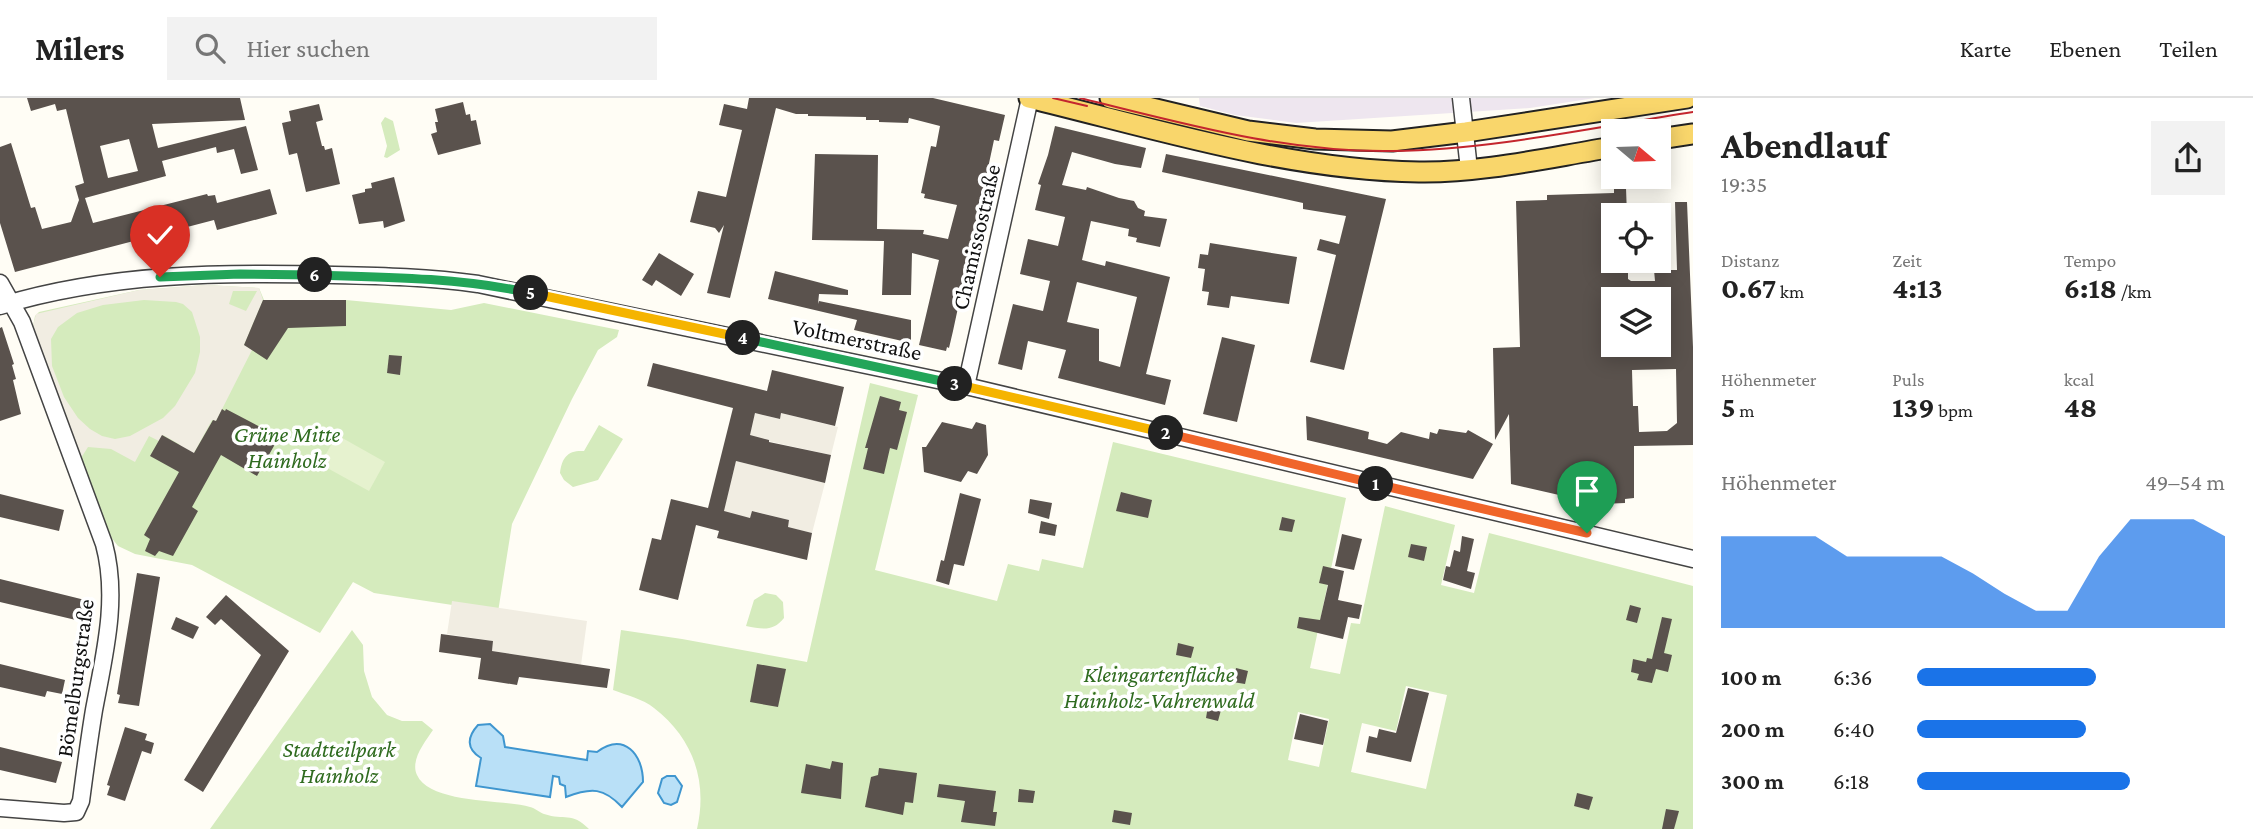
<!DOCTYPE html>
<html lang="de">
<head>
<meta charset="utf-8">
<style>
  :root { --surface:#fff; --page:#f2f2f2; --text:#222; --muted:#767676; --line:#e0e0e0; --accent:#1a73e8 }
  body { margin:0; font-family:"Crimson Pro",serif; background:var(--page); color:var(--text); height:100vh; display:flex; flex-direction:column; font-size:26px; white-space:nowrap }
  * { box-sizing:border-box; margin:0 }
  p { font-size:23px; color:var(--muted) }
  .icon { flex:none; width:38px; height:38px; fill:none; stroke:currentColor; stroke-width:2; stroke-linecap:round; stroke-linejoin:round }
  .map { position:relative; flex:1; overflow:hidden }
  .sheet { display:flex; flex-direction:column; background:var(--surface); width:560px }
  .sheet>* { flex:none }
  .needle { width:46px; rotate:109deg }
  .fabs { position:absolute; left:1601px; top:21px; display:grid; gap:14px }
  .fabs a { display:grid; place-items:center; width:70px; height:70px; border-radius:0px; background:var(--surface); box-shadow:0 4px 18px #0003; font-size:35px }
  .pin { position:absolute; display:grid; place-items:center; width:60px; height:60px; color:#fff; margin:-72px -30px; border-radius:50% 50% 50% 0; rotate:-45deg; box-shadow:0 0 7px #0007 }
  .pin .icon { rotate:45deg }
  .km { position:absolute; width:35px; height:35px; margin:-18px; border-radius:50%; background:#222; color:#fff; font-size:19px; line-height:35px; text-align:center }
  .round { display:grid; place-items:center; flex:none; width:74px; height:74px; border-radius:0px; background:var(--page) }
  .summary { display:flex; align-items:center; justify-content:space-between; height:119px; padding:0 28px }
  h1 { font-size:38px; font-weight:700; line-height:52px }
  .figures { display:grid; grid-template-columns:repeat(3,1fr); gap:10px; height:119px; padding:7px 28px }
  .figures div { display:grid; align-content:center }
  .figures b { font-size:30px; font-weight:700 }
  .figures small { font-size:19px; font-weight:400 }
  .figures p { font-size:19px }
  .chart { height:196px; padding:14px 28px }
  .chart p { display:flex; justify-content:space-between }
  .chart svg { width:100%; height:126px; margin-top:7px; fill:var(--accent); opacity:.7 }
  ul { padding:0 28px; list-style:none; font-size:23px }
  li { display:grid; grid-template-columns:112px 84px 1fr; align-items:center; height:52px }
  li i { height:18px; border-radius:9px; background:var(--accent) }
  header { display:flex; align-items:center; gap:42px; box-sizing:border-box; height:98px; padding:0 35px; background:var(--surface); border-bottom:2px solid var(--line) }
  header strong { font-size:33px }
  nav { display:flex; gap:38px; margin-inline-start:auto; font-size:24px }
  .search { width:490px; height:63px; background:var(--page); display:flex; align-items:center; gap:18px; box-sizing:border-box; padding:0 24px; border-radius:0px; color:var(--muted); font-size:26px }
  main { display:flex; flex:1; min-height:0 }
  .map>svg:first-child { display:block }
  .industrial { fill:#eee6ef }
  .green { fill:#d5ebbd; fill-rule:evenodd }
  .pitch { fill:#e6f2cf }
  .plaza { fill:#f1ede2; fill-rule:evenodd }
  .water { fill:#b9e0f7; stroke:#3f96cf; stroke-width:2 }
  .building { fill:#5a524d; fill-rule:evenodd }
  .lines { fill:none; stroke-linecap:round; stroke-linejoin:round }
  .minor-casing { stroke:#444; stroke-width:19 }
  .major-casing { stroke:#222; stroke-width:23 }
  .minor { stroke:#fff; stroke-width:16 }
  .major { stroke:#f9d66b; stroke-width:19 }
  .tram { stroke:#c4262e; stroke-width:2 }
  .split-1-casing { stroke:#fff; stroke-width:14 }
  .split-2-casing { stroke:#fff; stroke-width:14 }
  .split-3-casing { stroke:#fff; stroke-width:14 }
  .split-4-casing { stroke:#fff; stroke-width:14 }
  .split-5-casing { stroke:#fff; stroke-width:14 }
  .split-6-casing { stroke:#fff; stroke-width:14 }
  .split-7-casing { stroke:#fff; stroke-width:14 }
  .split-1 { stroke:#f0652b; stroke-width:9 }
  .split-2 { stroke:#f0652b; stroke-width:9 }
  .split-3 { stroke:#f5b400; stroke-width:9 }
  .split-4 { stroke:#22a559; stroke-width:9 }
  .split-5 { stroke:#f5b400; stroke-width:9 }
  .split-6 { stroke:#22a559; stroke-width:9 }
  .split-7 { stroke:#22a559; stroke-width:9 }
  .labels { text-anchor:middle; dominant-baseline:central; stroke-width:7; stroke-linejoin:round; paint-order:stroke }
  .street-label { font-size:23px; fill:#111; stroke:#fff }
  .park-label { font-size:23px; font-style:italic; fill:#2f6b1f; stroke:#fff }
</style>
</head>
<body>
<header>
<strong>Milers</strong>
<div class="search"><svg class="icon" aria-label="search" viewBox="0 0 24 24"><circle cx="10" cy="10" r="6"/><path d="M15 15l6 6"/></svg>Hier suchen</div>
<nav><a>Karte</a><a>Ebenen</a><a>Teilen</a></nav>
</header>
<main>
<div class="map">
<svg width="1693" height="731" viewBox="0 0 1693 731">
  <rect width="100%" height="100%" fill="#fffdf5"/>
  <path class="industrial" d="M1199,0H1595L1530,10L1296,25L1235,17L1200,8Z"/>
  <g class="green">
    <path d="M385,19L393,23L400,52L387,60L384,59L387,48L381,25Z"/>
    <path d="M206,187L259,190L264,202H346L451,212L484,205L619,232L617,239L598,252L572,301L512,426L498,514L374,495L353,484L320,535L192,467L135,456L118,448L110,438L68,332L33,228L35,218L39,214L139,192Z"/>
    <path d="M870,285L918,297L875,472L997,503L1008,466L1039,473L1042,461L1083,470L1113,344L1346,400L1310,570L1340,576L1351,525L1360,526L1385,408L1455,427L1441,487L1474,495L1489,435L1693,488V731H697C708,683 693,640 654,610C643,601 626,597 613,592L621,532L682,541L807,564ZM1406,588L1447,597L1426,691L1351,674L1362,625L1396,633ZM1298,614L1329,621L1319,669L1288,662Z"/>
    <path d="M599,327L623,341L598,382L573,389L564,382L560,375C562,359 568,352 584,353Z"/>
    <path d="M765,495L776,497L783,504L784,520C773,534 762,531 746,528L754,502Z"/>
    <path d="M352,532L363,547L364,573L372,599L387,617L402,623H422L433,632C425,644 410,662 417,677C430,706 502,701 530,709C535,710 539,714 544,716C565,723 571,713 589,731H210Z"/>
  </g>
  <path class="pitch" d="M337,337L385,364L369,393L320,366Z"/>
  <g class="plaza">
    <path d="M206,187L259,190L263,202L244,247L252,252L216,323L212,322L190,362L179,346L163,337L159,343L149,338L135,364L111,351L88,349L81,360L68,332L33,228L36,216L139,192ZM233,193H257L246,213L229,206ZM144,202L176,204L183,206L192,214L200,239V254L195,275L175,308L163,320L130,338L115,341L102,338L90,331L78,320L64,299L52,268L51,241L58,229L77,215L103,207Z"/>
    <path d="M755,315L779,321L781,315L838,329L831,357L749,339Z"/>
    <path d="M736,363L825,385L812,435L795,431L787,432L789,422L753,413L750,420L723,415Z"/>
    <path d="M452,503L587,523L581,567L492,553L493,543L447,536Z"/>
  </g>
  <g class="water">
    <path d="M490,626L503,638L505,649L587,662L588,653L597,654C624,634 643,656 643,684L622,709C604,690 592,689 566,699L565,688L560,686L559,679L553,678L550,699L476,688L481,660C466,651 467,639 478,627Z"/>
    <path d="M667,678H675L682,688L677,704L671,707L664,705L658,695L662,681Z"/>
  </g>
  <g class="building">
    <path d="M27,0H240L245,22L152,26L158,50L246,28L258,72L241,76L234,51L217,55L216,49L162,63L166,78L85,100L93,125L207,96L208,98L215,97L217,105L270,91L277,116L217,132L214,122L15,174L0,125V49L11,45L31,110L35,109L42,131L71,124L79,102L75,88L84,85L66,11L57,13L55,6L31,13ZM129,41L138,73L108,80L100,48Z"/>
    <path d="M749,0H933L1005,17L999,43L994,42L953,233L949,250L947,249L946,253L919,247L939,162L912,155L911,197H882L884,143L812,142L815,56L878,57L877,131L924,132L923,136L948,141L957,107L924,100L925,96L921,95L931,48L936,49L940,28L909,20L908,25L879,24V22H866V19L808,18V16H796L776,10L730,200L707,195L724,127L719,135L715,130L690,124L698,93L726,99L742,32L719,27L724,6L747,11Z"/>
    <path d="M463,4L466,17L470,16L471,23L476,22L481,46L438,57L431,36L437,34L435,24H438L435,11Z"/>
    <path d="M319,6L323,22L316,24L322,48H324L325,52L332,50L340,86L306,94L297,55L289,57L282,25L291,23L289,13Z"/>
    <path d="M1055,28L1146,50L1141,70L1115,66L1072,54L1062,87L1086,92L1087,89L1119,100L1134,103L1138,110L1145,113L1144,118L1167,121L1160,149L1136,144L1137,140L1128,138L1129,131L1091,123L1082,162L1105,168L1106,163L1170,179L1146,276L1171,282L1165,307L1058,280L1066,252L1028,243L1022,272L998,266L1013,206L1043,213L1050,183L1020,176L1028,141L1058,148L1065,119L1035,112L1041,87L1038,86L1048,57ZM1077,184L1137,199L1120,269L1099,263V231L1067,224Z"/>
    <path d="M1166,56L1386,101L1344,272L1310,264L1336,157L1317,152L1320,141L1339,146L1346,118L1303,111V105L1162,74Z"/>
    <path d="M394,79L405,123L384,130L383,123L359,126L352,97L365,94V91L372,90L371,85Z"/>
    <path d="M1626,90L1627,117H1604L1605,147H1608V163H1628V181L1631,183H1655L1654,172H1677L1675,104H1687L1693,249V347L1634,348V400L1625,401V405L1601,406V401L1581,402L1511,386L1509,316L1495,342L1493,250L1520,249L1516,103L1547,102V97L1614,95V91ZM1606,201H1659V247H1607ZM1676,271L1677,325L1667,333L1639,334L1638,308H1633L1632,272Z"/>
    <path d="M1210,145L1297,159L1289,206L1231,198L1229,210L1207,207L1209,194L1202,193L1205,171L1198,170L1200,156L1208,157Z"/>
    <path d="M659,155L694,176L681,198L656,182L652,188L642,182Z"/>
    <path d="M775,173L848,192V197L819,196L818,206L819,203L911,222V245L854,232L857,222L768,201Z"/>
    <path d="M263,202H346V228L288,230L267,262L244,247Z"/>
    <path d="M2,229L14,266L12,267L16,281L13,282L21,316L0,323V230Z"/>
    <path d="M1222,239L1255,247L1237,324L1203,316Z"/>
    <path d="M389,257L402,258L400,277L387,275Z"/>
    <path d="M653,265L767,293L772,272L844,289L835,328L781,315L780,321L755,315L750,337L769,342V344L831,357L825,385L736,363L724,413L750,420L752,413L789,422L788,429L812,435L807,462L717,440L719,433L696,427L678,502L639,492L652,440L661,442L671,401L708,410L733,310L647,288Z"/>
    <path d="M880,298L901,304L899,312L907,314L897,352L890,350L884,376L863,371L868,350H865Z"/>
    <path d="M222,311L225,313L226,311L279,339L257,378L221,357L192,409L198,413L173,458L159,453L155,458L145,453L150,441L144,437L179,374L150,358L162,337L194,355L213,322L216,323Z"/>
    <path d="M1306,318L1369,334L1368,341L1387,346L1401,334L1429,341L1430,334L1437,336L1439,331L1466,335L1468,332L1493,346L1473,381L1307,342Z"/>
    <path d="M942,324L972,331L976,324L986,327L988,357L977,376L968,373L961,384L924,374L922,349H926Z"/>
    <path d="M1121,394L1152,402L1148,420L1116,413Z"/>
    <path d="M960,395L981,401L964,468L954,466L949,487L936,483L941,462L944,463Z"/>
    <path d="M0,396L64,412L59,433L0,419Z"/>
    <path d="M1030,401L1052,405L1049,421L1028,415Z"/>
    <path d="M1282,419L1295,422L1292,434L1279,432Z"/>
    <path d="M1041,423L1057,427L1055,438L1039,435Z"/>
    <path d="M1342,436L1362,441L1354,472L1335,468Z"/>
    <path d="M1462,438L1474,441L1467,473L1475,475L1471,491L1443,482L1446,468L1450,469L1454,452L1460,454Z"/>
    <path d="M1411,446L1427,449L1424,463L1408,459Z"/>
    <path d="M1323,468L1344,473L1338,502L1362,507L1359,521L1348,519L1343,541L1297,530L1299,519L1320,522L1328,487L1319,485Z"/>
    <path d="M137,475L160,479L139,608L118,605L120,597L117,596Z"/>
    <path d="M0,481L85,502L80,523L0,504Z"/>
    <path d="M226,497L289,553L203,694L184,682L261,557L221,521L215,527L206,519Z"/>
    <path d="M1630,507L1641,510L1637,525L1626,522Z"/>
    <path d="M176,519L199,529L193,541L171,531Z"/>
    <path d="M1662,519L1672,521L1664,555L1672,557L1668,574L1656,571L1652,585L1637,582L1639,576L1631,574L1633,561L1646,564L1647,560L1652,561Z"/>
    <path d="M441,536L493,543L492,553L610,571L607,590L519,579L517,587L478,581L481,560L439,554Z"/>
    <path d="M1178,545L1194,549L1191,560L1176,557Z"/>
    <path d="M0,566L65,582L62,596L47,593L45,599L0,589Z"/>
    <path d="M757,566L786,571L778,609L750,604Z"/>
    <path d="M1236,570L1248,573L1245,586L1233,584Z"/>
    <path d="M1408,590L1429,595L1411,664L1366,654L1369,638L1377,640L1379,631L1396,635Z"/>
    <path d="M1208,608L1221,612L1218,623L1206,620Z"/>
    <path d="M1300,616L1328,623L1323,647L1294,641Z"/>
    <path d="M125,629L147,636L145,642L154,645L151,656L142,653L125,703L107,697L110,688L107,687Z"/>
    <path d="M0,649L62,664L56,685L0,672Z"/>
    <path d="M832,663L843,665L841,701L801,695L806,666L830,671Z"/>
    <path d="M879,670L917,675L913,705L905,704L903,717L865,709L871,679L878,677Z"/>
    <path d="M939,686L996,693L993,714H997L995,728L961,724L965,703L937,699Z"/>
    <path d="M1019,691L1035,693L1033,705L1018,704Z"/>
    <path d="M1577,695L1593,699L1589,712L1574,708Z"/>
    <path d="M1666,711L1679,713L1674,731H1662Z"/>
    <path d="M1114,712L1132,715L1130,727L1112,724Z"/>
  </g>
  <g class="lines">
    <defs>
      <g id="minor">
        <path d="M1461,0L1469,71"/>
        <path d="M0,185L22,224L104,446C119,501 104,558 94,612C89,642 85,673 81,703L76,714L64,715L0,710"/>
        <path d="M0,208C108,175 222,174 334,177C382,178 430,179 478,186L966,288L1693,461"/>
        <path d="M966,288L1030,0"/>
      </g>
      <g id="major">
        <path d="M1029,0C1157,31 1286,72 1419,74C1484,75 1550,59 1614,49"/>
        <path d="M1110,0L1248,33L1315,41L1392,43L1466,34L1687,0"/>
        <path d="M1659,41L1693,36"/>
      </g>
    </defs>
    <use href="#minor" class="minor-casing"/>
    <use href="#major" class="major-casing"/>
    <use href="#minor" class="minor"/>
    <use href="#major" class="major"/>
    <g class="tram">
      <path d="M1053,0L1087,8"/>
      <path d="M1080,0C1182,25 1286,55 1393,53C1491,52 1596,29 1693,14"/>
    </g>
  </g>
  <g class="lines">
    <defs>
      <path id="split-1" d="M1376,386L1587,435"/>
      <path id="split-2" d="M1166,335L1376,386"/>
      <path id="split-3" d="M955,286L1166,335"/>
      <path id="split-4" d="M743,240L955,286"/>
      <path id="split-5" d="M531,195L743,240"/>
      <path id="split-6" d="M315,177C388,179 460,180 531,195"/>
      <path id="split-7" d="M160,179L240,176L315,177"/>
    </defs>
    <use href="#split-1" class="split-1-casing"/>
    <use href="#split-2" class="split-2-casing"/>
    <use href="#split-3" class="split-3-casing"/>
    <use href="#split-4" class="split-4-casing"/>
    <use href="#split-5" class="split-5-casing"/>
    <use href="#split-6" class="split-6-casing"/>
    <use href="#split-7" class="split-7-casing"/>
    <use href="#split-1" class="split-1"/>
    <use href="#split-2" class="split-2"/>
    <use href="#split-3" class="split-3"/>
    <use href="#split-4" class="split-4"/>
    <use href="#split-5" class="split-5"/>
    <use href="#split-6" class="split-6"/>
    <use href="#split-7" class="split-7"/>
  </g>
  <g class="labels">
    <g class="street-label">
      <text transform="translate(976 139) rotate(-77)">Chamissostraße</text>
      <text transform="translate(857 241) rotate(12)">Voltmerstraße</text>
      <text transform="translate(75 580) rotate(-82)">Bömelburgstraße</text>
    </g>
    <g class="park-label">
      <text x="287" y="336">Grüne Mitte<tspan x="287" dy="26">Hainholz</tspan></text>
      <text x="1159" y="576">Kleingartenfläche<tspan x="1159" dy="26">Hainholz-Vahrenwald</tspan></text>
      <text x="339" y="651">Stadtteilpark<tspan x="339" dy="26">Hainholz</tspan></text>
    </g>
  </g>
</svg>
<div class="fabs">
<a><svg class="needle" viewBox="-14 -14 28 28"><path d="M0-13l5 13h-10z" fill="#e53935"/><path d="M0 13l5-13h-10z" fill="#767676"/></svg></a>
<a><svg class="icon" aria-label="locate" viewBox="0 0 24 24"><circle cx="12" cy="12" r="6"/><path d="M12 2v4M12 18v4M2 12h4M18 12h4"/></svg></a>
<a><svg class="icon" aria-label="layers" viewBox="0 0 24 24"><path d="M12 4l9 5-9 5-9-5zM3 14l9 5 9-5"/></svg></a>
</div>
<div class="pin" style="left:1587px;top:435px;background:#1e9e55"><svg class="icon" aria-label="arrive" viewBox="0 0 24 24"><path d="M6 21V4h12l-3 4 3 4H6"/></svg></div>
<div class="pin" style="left:160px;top:179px;background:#d93025"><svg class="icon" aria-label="check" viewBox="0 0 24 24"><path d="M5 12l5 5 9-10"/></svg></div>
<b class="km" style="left:1376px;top:386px">1</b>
<b class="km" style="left:1166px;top:335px">2</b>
<b class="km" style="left:955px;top:286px">3</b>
<b class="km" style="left:743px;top:240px">4</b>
<b class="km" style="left:531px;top:195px">5</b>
<b class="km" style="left:315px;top:177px">6</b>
</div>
<section class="sheet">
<div class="summary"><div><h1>Abendlauf</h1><p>19:35</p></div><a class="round"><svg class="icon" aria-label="share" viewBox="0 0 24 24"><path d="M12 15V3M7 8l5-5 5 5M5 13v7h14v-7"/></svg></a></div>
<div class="figures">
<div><p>Distanz</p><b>0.67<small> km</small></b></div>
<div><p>Zeit</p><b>4:13</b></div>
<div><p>Tempo</p><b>6:18<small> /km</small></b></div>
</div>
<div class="figures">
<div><p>Höhenmeter</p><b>5<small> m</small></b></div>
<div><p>Puls</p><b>139<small> bpm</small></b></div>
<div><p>kcal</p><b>48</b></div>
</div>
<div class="chart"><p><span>Höhenmeter</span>49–54 m</p>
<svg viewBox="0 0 160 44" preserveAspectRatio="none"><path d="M0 44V12L10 12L20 12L30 12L40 19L50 19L60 19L70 19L80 25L90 32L100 38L110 38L120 19L130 6L140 6L150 6L160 12V44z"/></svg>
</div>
<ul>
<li><b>100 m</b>6:36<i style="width:58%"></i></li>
<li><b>200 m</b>6:40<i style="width:55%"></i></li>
<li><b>300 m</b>6:18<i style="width:69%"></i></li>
</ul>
</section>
</main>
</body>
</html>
